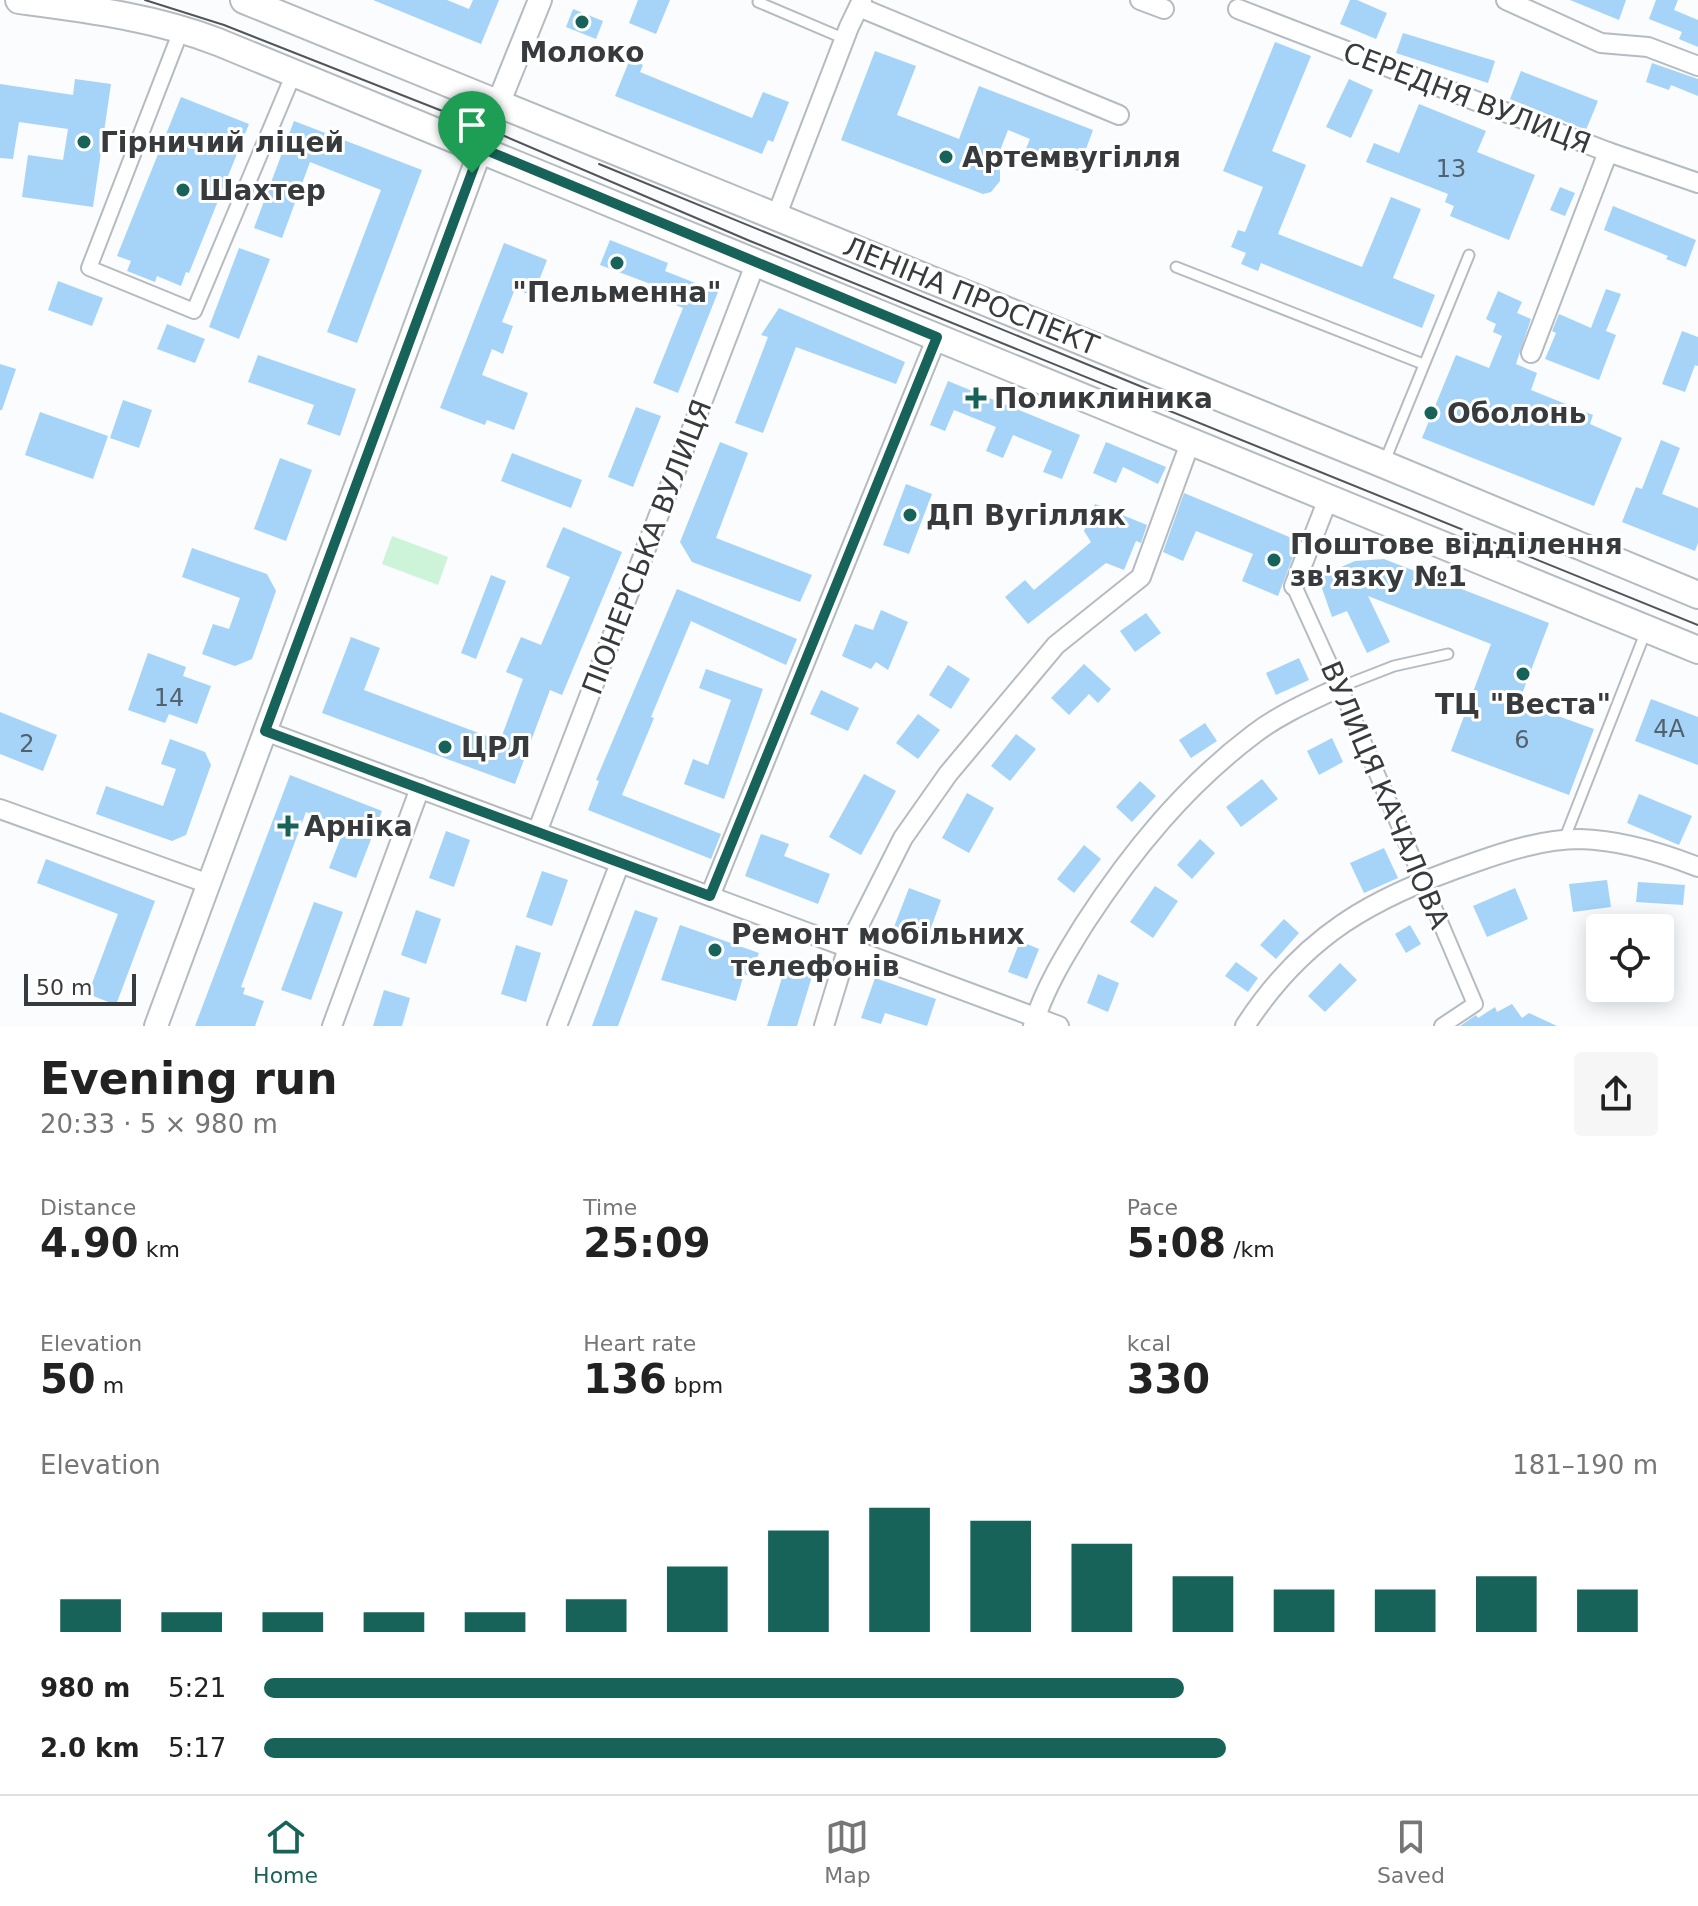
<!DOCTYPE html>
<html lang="en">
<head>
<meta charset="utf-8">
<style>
  :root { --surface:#fff; --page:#f6f6f6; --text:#222; --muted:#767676; --line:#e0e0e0; --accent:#17635a }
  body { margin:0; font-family:"DejaVu Sans",sans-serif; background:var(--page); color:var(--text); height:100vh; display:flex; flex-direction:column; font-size:30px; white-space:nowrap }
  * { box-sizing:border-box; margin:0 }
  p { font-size:26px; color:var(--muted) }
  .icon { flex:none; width:44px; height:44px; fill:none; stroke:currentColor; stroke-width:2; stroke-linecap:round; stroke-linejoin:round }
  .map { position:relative; height:1026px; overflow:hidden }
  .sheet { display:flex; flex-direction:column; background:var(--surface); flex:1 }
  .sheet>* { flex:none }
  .tools { position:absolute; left:1586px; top:914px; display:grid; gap:16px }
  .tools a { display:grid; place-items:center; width:88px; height:88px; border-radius:8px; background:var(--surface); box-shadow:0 4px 20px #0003; font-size:40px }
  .scale { position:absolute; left:24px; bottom:20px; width:112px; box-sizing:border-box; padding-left:8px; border:4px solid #383b3d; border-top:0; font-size:22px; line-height:28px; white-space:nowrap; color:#383b3d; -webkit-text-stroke:6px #fff; paint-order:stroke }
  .pin { position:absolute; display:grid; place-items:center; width:68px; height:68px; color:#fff; margin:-82px -34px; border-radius:50% 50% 50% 0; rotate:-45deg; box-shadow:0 0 8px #0007 }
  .pin .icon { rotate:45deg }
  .round { display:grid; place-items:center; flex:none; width:84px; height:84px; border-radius:8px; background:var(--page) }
  .overview { display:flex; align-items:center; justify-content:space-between; height:136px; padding:0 40px }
  h1 { font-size:44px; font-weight:800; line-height:60px }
  .metrics { display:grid; grid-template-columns:repeat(3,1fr); gap:12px; height:136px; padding:8px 40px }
  .metrics div { display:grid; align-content:center }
  .metrics b { font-size:40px; font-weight:800 }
  .metrics small { font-size:22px; font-weight:400 }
  .metrics p { font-size:22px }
  .chart { height:224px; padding:16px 40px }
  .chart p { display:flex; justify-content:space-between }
  .chart svg { width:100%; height:144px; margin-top:8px; stroke:var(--accent); stroke-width:6 }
  ul { padding:0 40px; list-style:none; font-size:26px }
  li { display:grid; grid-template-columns:128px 96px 1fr; align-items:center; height:60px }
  li i { height:20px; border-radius:10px; background:var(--accent) }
  .tab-bar { display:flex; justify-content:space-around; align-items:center; height:112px; border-top:2px solid var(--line); background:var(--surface); font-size:22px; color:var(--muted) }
  .tab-bar a { display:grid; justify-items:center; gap:4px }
  .tab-bar .selected { color:var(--accent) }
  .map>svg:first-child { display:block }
  .green { fill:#cdf4d9 }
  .building { fill:#a5d4f8 }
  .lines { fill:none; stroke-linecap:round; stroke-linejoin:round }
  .service-casing { stroke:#b5bbc0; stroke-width:13 }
  .pedestrian-casing { stroke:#b5bbc0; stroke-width:18 }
  .minor-casing { stroke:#b5bbc0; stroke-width:22 }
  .tertiary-casing { stroke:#b5bbc0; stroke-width:26 }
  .secondary-casing { stroke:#b5bbc0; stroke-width:30 }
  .service { stroke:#fff; stroke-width:9 }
  .pedestrian { stroke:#fff; stroke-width:14 }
  .minor { stroke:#fff; stroke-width:18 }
  .tertiary { stroke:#fff; stroke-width:22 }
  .secondary { stroke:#fff; stroke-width:26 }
  .tram { stroke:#525557; stroke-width:2 }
  .route-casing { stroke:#fff; stroke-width:16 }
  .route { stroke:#17635a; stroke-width:10 }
  .poi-dot { fill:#17635a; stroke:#fff; stroke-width:3 }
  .labels { text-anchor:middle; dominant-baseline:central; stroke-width:6; stroke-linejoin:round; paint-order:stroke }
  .number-label { font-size:24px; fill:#53616c }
  .poi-label { font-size:28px; font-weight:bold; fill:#383b3d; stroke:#fff; text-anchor:start }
  .street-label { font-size:28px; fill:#383b3d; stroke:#fff }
</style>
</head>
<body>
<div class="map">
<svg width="1698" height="1026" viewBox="0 0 1698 1026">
  <rect width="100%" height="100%" fill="#fafcfe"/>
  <path class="green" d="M392,536L448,557L438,585L382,564Z"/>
  <g class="building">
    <path d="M373,0H447L469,9L473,0H499L481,44Z"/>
    <path d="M638,0H670L656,34L629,23Z"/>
    <path d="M1350,0H1357L1387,13L1376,39L1340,24Z"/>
    <path d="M1570,0H1626L1619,20Z"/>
    <path d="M1656,0H1678L1674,10L1698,20V47L1679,39L1682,32L1649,19Z"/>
    <path d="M573,9L603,21L596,39L566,27Z"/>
    <path d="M1403,33L1495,61L1488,83L1396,53Z"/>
    <path d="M1275,42L1311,56L1272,151L1306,165L1278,234L1362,267L1391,197L1421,209L1393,278L1435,295L1422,328L1261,263L1258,271L1241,264L1246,253L1231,247L1238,230L1245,232L1263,187L1223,171Z"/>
    <path d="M875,51L916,66L897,115L959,139L979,86L1093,130L1078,171L1025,151L1030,139L1008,130L996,161L1000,167V181L991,192L983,194L841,140Z"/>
    <path d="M630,59L643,65L640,72L752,118L763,92L789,102L773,142L768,140L762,154L615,96Z"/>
    <path d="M1652,63L1698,79V96L1671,85L1669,90L1646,82Z"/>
    <path d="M1521,71L1598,101L1586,130L1510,99Z"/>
    <path d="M75,79L111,84L93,207L22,197L28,155L63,160L68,129L19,122L13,159L0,158V84L73,95Z"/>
    <path d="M1349,79L1373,90L1351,138L1326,127Z"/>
    <path d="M181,97L249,124L189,273L186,272L181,286L157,276L155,282L127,271L131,261L117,256Z"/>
    <path d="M1419,104L1486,131L1477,152L1535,175L1509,240L1450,216L1454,206L1445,202L1448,194L1366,162L1374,143L1399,153Z"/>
    <path d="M294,121L422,170L357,343L327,332L381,190L310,162L282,238L254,228Z"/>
    <path d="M1560,187L1575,193L1565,216L1550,210Z"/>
    <path d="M1613,206L1696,240L1686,267L1666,259L1668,256L1604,230Z"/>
    <path d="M610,240L668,263L665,271L718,292L678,393L653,383L683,308L668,302L672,292L600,265Z"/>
    <path d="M504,243L547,260L533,296L515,289L502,322L513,326L503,354L492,349L482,375L528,393L514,430L487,420L485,425L440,408Z"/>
    <path d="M239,248L270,259L239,339L209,327Z"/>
    <path d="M58,281L103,298L92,326L48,310Z"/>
    <path d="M1606,289L1621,294L1606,331L1616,335L1599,380L1545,359L1556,333L1552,331L1559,314L1591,328Z"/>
    <path d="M1498,291L1522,302L1517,313L1531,319L1516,364L1537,373L1531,390L1593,415L1590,424L1622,438L1594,506L1422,438L1456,355L1489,368L1502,336L1493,332L1496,324L1486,319Z"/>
    <path d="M779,308L905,362L896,384L796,347L763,433L735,423L768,337L761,335Z"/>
    <path d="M167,324L205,339L195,363L157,349Z"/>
    <path d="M1682,331L1698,337V366L1695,365L1685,392L1662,384Z"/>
    <path d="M258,355L356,389L340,436L307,424L314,405L248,382Z"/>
    <path d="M0,364L16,369L2,410H0Z"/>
    <path d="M948,381L1080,435L1062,479L1043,472L1052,451L1013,435L1003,458L986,451L996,427L954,410L945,431L930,425Z"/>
    <path d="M123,400L152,410L139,448L110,438Z"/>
    <path d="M636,407L661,416L633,487L608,477Z"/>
    <path d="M40,412L108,436L93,479L25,455Z"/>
    <path d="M1661,440L1680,448L1662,494L1698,508V543L1695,551L1622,522L1636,487L1642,489Z"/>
    <path d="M720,442L748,453L716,538L812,575L800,602L692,562L680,542Z"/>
    <path d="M1106,442L1166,467L1158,484L1123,467L1116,483L1093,473Z"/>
    <path d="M512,453L582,480L571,508L501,481Z"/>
    <path d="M280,458L312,470L286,541L254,529Z"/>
    <path d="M906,484L932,494L909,554L883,545Z"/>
    <path d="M1184,493L1299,541L1278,596L1242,581L1253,554L1196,531L1183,561L1163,552Z"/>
    <path d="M1095,504L1147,525L1141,543L1136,541L1124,570L1106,563L1028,624L1005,597L1025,580L1034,590L1091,542L1084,531Z"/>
    <path d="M563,527L622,552L562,695L550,690L515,784L322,713L351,637L380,648L364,690L500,741L523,679L506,672L521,637L541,645L570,577L546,567Z"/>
    <path d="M192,548L267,574L276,591L252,659L235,666L202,654L213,624L229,629L240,598L182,577Z"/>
    <path d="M1384,559L1549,623L1519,702L1594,729L1569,795L1451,751L1491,644L1368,596L1390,642L1367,653L1347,611L1332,617L1318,577L1355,561Z"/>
    <path d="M491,575L506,581L476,659L461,653Z"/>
    <path d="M677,589L797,639L786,665L691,621L651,717L654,718L622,795L721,834L711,859L588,810L599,781L596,780Z"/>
    <path d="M881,610L908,622L888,670L876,662L871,669L842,656L855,624L873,630Z"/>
    <path d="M1146,613L1161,633L1135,652L1120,631Z"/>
    <path d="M148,653L186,667L183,676L211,686L197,724L169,714L165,723L128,710Z"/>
    <path d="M1299,658L1309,680L1276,695L1266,673Z"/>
    <path d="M1084,664L1111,689L1098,703L1089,694L1069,715L1051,698Z"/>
    <path d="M948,665L970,679L951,709L929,695Z"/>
    <path d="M706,669L763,689L724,799L684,784L693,759L708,765L731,700L699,688Z"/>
    <path d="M821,690L859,708L848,731L810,714Z"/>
    <path d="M1651,699L1698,717V765L1635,741Z"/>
    <path d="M0,712L57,735L43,771L0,754Z"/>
    <path d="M918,714L940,730L918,759L896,743Z"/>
    <path d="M1205,723L1217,741L1191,758L1179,740Z"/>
    <path d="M1016,734L1036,749L1010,781L991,766Z"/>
    <path d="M1332,738L1343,762L1319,775L1307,751Z"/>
    <path d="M170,739L205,752L211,765L186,835L172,841L96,814L106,786L163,806L176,769L161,764Z"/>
    <path d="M864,774L896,791L861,855L829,837Z"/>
    <path d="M290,775L382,811L356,878L329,868L345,827L306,812L241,987L245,988L243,994L264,1001L255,1026H195Z"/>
    <path d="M1262,779L1278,799L1241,827L1226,807Z"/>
    <path d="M1140,781L1156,796L1132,822L1116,807Z"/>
    <path d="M967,793L994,808L969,853L942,838Z"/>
    <path d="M1639,794L1692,816L1679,845L1627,823Z"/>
    <path d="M446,831L470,840L454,887L429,878Z"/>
    <path d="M761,834L789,844L784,856L830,874L818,904L745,876Z"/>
    <path d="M1200,839L1215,853L1192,879L1177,865Z"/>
    <path d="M1084,845L1101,859L1074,893L1057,879Z"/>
    <path d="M1384,848L1398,878L1364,893L1350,863Z"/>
    <path d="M46,859L155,901L116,1005L88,994L118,914L37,883Z"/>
    <path d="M542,871L568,880L552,926L526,917Z"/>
    <path d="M1607,880L1611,907L1573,912L1569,884Z"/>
    <path d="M1638,882L1685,885L1683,905L1636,902Z"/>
    <path d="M1155,886L1178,901L1153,938L1130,922Z"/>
    <path d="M909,888L941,900L927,939L894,927Z"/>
    <path d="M1515,888L1528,919L1487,937L1473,906Z"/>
    <path d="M314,902L343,912L311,1000L281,990Z"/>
    <path d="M416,910L441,919L426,964L401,955Z"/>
    <path d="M635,910L658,918L618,1026H592Z"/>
    <path d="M1284,919L1299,933L1276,959L1260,945Z"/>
    <path d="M680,925L759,953L750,976L744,974L736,1001L661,980Z"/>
    <path d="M1410,925L1421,944L1406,953L1395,934Z"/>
    <path d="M1020,941L1039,949L1027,979L1008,972Z"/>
    <path d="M516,945L541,953L526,1002L501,994Z"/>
    <path d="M1236,962L1258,978L1248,992L1225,976Z"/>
    <path d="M1340,963L1357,980L1325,1012L1308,996Z"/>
    <path d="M786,965L813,973L797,1026H767Z"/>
    <path d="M1098,974L1119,983L1108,1012L1087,1003Z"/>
    <path d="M875,978L936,999L927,1026L885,1013L881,1024L861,1018Z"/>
    <path d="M384,990L410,998L402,1026H373Z"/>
    <path d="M1512,1004L1522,1018L1529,1013L1557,1026H1460L1476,1015L1478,1018L1495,1007L1497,1012Z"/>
  </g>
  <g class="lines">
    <defs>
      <g id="service">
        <path d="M758,2L845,39"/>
        <path d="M1176,267L1423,364"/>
        <path d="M1384,463L1469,255"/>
        <path d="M1340,687L1394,666L1448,654"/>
        <path d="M1564,840L1646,631"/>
      </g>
      <g id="pedestrian">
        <path d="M182,28L89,268L194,311L294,73"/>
        <path d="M1294,586L1340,687L1475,1004L1442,1026"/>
      </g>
      <g id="minor">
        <path d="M1140,0L1164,9"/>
        <path d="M1506,0L1601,43L1648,47L1698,66"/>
        <path d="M859,7L1119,115"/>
        <path d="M1238,9L1608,152L1698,183"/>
        <path d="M776,217L849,27L862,0"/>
        <path d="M1531,353L1608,152"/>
        <path d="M1294,586L1328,499"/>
        <path d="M265,731L1059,1026"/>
        <path d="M0,809L209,884"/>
        <path d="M537,832L756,262"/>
        <path d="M710,896L937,337"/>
        <path d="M332,1026L420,788"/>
        <path d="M557,1026L620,863"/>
        <path d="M824,1026L848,947L903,838L948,774L1056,645L1141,577L1190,443"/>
        <path d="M1033,1026C1044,989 1065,955 1085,923C1132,851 1185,786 1254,734C1280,714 1311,701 1340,687"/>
        <path d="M1245,1026C1304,935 1373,897 1473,863C1507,851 1544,839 1580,839C1621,840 1660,852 1698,867"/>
      </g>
      <path id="tertiary" d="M156,1026L492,119L540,0"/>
      <g id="secondary">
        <path d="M19,0C87,9 153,17 218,42L1698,650"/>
        <path d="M244,0L1383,464L1698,595"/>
      </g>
    </defs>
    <use href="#service" class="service-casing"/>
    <use href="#pedestrian" class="pedestrian-casing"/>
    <use href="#minor" class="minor-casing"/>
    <use href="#tertiary" class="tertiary-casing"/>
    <use href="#secondary" class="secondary-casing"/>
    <use href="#service" class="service"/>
    <use href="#pedestrian" class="pedestrian"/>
    <use href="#minor" class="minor"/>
    <use href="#tertiary" class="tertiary"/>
    <use href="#secondary" class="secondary"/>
    <g class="tram">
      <path d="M145,0L224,25L488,129L750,241L1698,625"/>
      <path d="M599,164L1191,407"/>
    </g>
  </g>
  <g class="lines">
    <defs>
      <path id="route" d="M481,148L937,337L710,896L265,731Z"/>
    </defs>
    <use href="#route" class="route-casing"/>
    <use href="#route" class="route"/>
  </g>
  <g class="poi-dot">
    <circle cx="582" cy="22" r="8"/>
    <circle cx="84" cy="142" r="8"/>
    <circle cx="946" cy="157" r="8"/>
    <circle cx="183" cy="190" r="8"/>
    <circle cx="617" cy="263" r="8"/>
    <path d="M972 386h8v8h8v8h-8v8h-8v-8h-8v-8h8z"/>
    <circle cx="1431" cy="413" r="8"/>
    <circle cx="910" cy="515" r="8"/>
    <circle cx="1274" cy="560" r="8"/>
    <circle cx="1523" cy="674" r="8"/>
    <circle cx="445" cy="747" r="8"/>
    <path d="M284 814h8v8h8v8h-8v8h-8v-8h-8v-8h8z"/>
    <circle cx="715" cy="950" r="8"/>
  </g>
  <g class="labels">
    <g class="number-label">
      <text x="1451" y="169">13</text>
      <text x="169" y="698">14</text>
      <text x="1669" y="729">4А</text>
      <text x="1522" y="740">6</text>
      <text x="27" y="744">2</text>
    </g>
    <g class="poi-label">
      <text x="582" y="52" text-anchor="middle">Молоко</text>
      <text x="100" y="142">Гірничий ліцей</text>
      <text x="962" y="157">Артемвугілля</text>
      <text x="199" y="190">Шахтер</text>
      <text x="617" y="292" text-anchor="middle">"Пельменна"</text>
      <text x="994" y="398">Поликлиника</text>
      <text x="1447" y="413">Оболонь</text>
      <text x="926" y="515">ДП Вугілляк</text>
      <text x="1290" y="544">Поштове відділення<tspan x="1290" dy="32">зв'язку №1</tspan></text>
      <text x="1523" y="704" text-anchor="middle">ТЦ "Веста"</text>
      <text x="461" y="747">ЦРЛ</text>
      <text x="304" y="826">Арніка</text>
      <text x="731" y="934">Ремонт мобільних<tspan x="731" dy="32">телефонів</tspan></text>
    </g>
    <g class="street-label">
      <text transform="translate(1467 98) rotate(21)">СЕРЕДНЯ ВУЛИЦЯ</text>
      <text transform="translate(971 296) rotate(22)">ЛЕНІНА ПРОСПЕКТ</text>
      <text transform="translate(647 547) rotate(-69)">ПІОНЕРСЬКА ВУЛИЦЯ</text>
      <text transform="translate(1385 795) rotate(67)">ВУЛИЦЯ КАЧАЛОВА</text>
    </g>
  </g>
</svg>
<div class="tools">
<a><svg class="icon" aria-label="locate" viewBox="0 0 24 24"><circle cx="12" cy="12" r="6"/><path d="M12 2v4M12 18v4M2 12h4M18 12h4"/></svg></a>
</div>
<div class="scale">50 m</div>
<div class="pin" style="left:472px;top:173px;background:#1e9e55"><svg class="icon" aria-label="arrive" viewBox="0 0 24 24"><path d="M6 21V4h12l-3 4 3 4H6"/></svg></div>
</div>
<section class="sheet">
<div class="overview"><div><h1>Evening run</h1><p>20:33 · 5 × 980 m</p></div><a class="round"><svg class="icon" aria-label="share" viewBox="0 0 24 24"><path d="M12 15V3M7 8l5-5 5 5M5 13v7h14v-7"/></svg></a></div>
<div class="metrics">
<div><p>Distance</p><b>4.90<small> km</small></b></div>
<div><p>Time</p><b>25:09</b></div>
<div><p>Pace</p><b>5:08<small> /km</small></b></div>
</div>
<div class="metrics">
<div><p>Elevation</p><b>50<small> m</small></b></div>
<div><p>Heart rate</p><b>136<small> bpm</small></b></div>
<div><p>kcal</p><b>330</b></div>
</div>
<div class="chart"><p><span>Elevation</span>181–190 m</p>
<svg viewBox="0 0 160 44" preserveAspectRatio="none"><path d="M5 44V34M15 44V38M25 44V38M35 44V38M45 44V38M55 44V34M65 44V24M75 44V13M85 44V6M95 44V10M105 44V17M115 44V27M125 44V31M135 44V31M145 44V27M155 44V31"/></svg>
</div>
<ul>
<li><b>980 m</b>5:21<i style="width:66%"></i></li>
<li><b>2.0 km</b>5:17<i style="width:69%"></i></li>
</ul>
</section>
<nav class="tab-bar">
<a class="selected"><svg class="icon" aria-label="home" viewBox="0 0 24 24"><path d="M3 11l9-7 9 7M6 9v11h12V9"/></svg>Home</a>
<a><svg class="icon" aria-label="map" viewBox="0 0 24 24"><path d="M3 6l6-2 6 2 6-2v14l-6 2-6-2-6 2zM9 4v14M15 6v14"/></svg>Map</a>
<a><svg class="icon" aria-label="saved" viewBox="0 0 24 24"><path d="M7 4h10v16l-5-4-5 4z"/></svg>Saved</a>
</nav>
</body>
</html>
